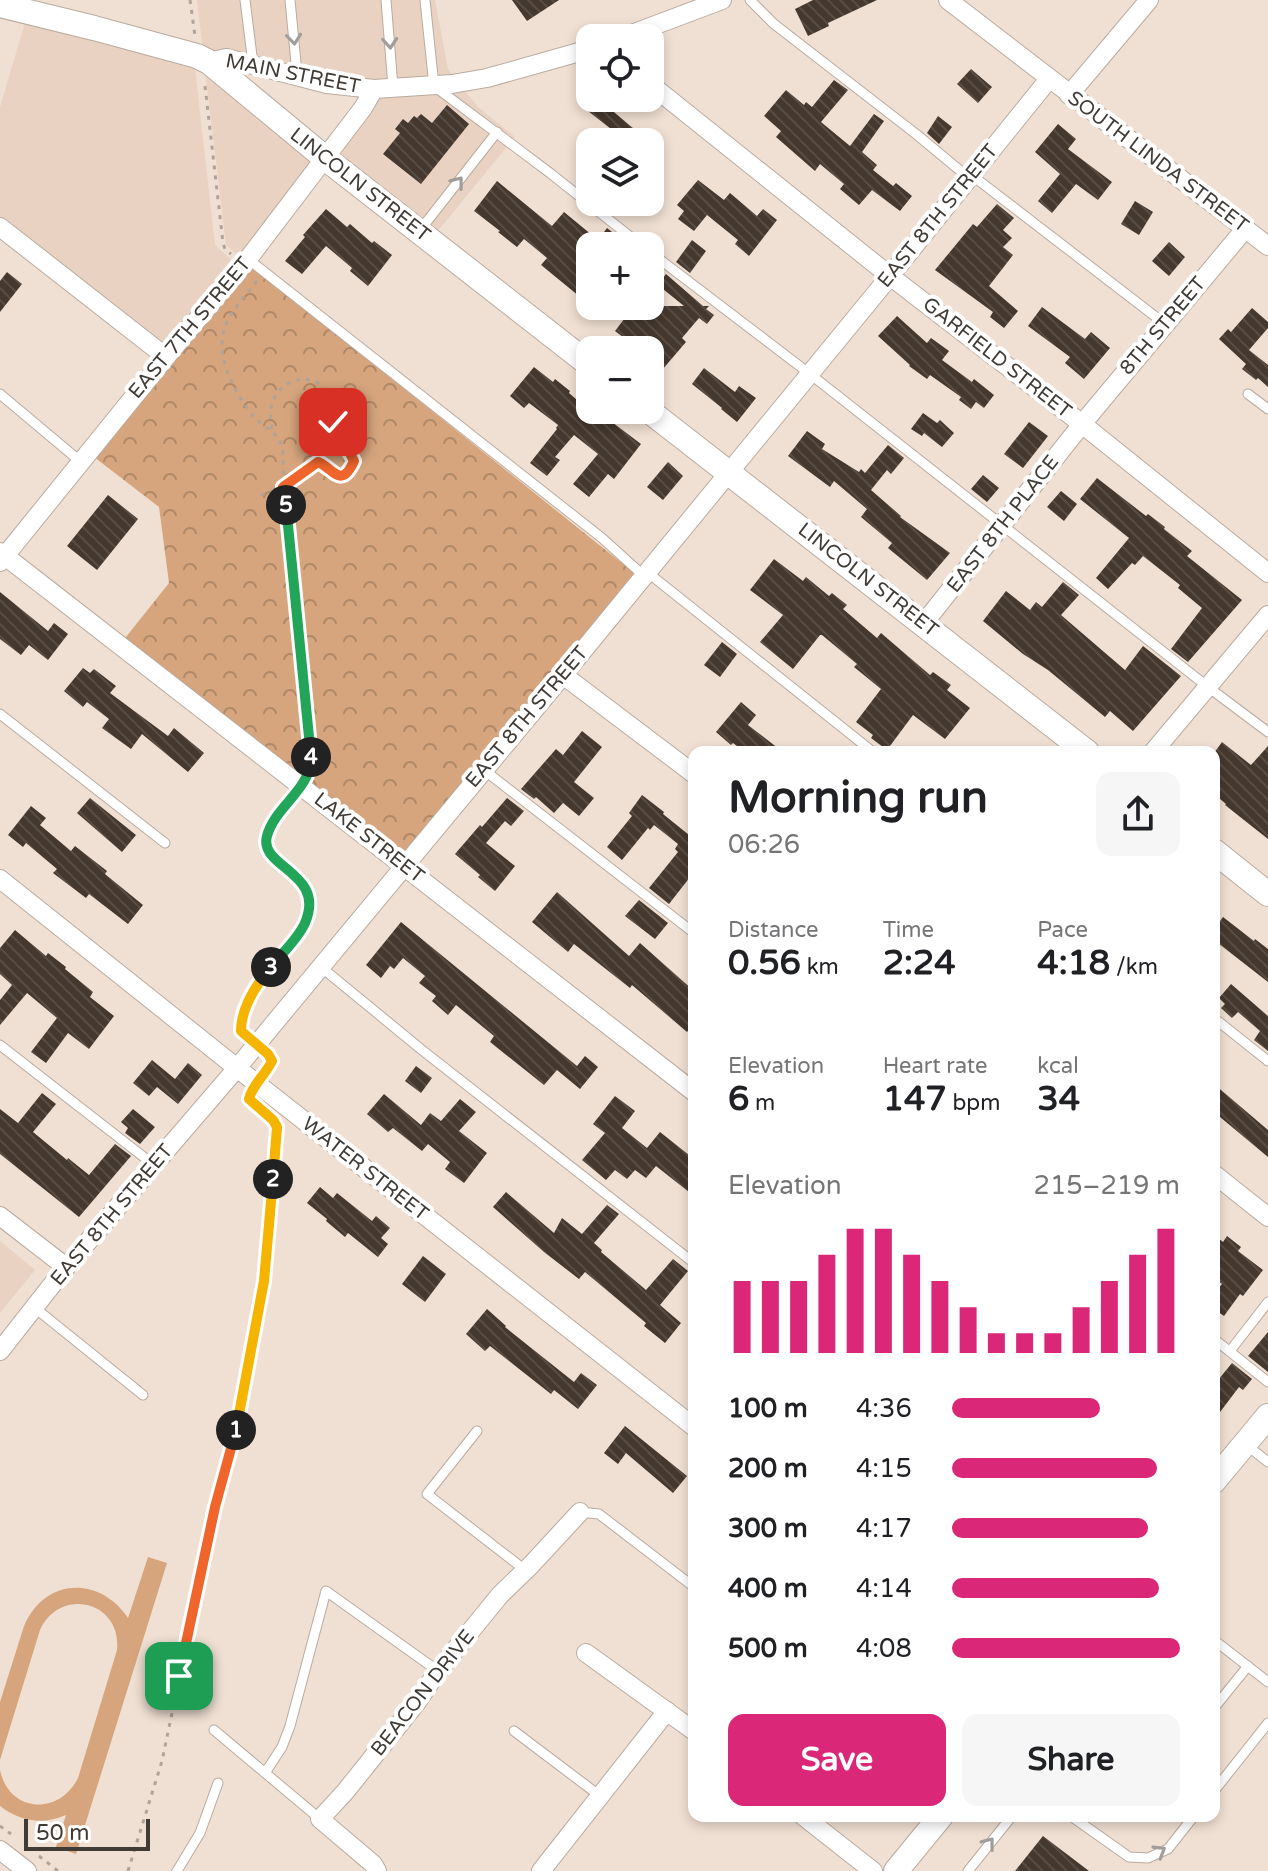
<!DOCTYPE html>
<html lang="en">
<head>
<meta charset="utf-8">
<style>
  :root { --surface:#fff; --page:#f6f6f6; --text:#202124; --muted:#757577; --accent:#db2777 }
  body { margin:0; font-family:"Varela Round",sans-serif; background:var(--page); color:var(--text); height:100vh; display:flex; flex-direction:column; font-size:30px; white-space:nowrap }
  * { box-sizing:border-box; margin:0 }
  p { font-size:26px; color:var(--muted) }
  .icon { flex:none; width:44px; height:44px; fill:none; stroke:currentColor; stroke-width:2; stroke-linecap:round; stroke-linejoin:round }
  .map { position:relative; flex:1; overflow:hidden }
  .panel { position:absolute; left:688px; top:746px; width:532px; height:1076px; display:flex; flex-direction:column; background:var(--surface); border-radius:16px; box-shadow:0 4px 12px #0003 }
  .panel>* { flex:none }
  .tools { position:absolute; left:576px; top:24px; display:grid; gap:16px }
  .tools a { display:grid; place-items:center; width:88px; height:88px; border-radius:16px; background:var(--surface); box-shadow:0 4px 12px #0003; font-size:40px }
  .scale { position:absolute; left:24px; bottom:20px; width:126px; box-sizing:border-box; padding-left:8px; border:4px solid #413b36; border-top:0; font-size:22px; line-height:28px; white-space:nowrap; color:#413b36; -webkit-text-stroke:6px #fff; paint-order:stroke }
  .pin { position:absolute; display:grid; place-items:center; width:68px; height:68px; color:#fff; margin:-34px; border-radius:16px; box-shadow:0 4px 12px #0006 }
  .km { position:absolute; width:40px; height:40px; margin:-20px; border-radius:50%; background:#222; color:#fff; font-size:22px; line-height:40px; text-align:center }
  .round { display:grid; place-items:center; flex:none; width:84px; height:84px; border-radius:16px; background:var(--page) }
  .headline { display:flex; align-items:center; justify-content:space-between; height:136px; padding:0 40px }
  h1 { font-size:44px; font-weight:800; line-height:60px }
  .figures { display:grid; grid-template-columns:repeat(3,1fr); gap:12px; height:136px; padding:8px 40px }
  .figures div { display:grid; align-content:center }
  .figures b { font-size:34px; font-weight:800 }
  .figures small { font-size:22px; font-weight:400 }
  .figures p { font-size:22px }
  .chart { height:224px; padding:16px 40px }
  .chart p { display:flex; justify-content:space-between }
  .chart svg { width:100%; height:144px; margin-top:8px; stroke:var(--accent); stroke-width:6 }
  .primary-button { display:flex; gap:16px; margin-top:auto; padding:16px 40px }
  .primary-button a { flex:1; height:92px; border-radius:16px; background:var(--accent); color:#fff; font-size:32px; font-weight:800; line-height:92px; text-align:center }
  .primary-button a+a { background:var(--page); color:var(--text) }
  ul { padding:0 40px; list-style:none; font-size:26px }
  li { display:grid; grid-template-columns:128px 96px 1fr; align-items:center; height:60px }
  li i { height:20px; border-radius:10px; background:var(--accent) }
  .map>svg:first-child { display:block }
  .built { fill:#e9d2c1 }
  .grass { fill:#d6a57d }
  .park { fill:url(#park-crowns) }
  .building { fill:url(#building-back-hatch) }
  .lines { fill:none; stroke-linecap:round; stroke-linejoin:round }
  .lane-casing { stroke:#baab9f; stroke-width:11 }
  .street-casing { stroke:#baab9f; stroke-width:20 }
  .secondary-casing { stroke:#baab9f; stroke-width:26 }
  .path { stroke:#b0a399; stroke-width:3; stroke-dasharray:4 6; stroke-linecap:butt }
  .lane { stroke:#fff; stroke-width:9 }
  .street { stroke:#fff; stroke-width:18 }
  .secondary { stroke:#fff; stroke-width:24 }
  .oneway { stroke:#a09d9a }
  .split-1-casing { stroke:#fff; stroke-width:16 }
  .split-2-casing { stroke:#fff; stroke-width:16 }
  .split-3-casing { stroke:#fff; stroke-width:16 }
  .split-4-casing { stroke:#fff; stroke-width:16 }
  .split-5-casing { stroke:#fff; stroke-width:16 }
  .split-6-casing { stroke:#fff; stroke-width:16 }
  .split-1 { stroke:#f0652b; stroke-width:10 }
  .split-2 { stroke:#f5b400; stroke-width:10 }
  .split-3 { stroke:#f5b400; stroke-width:10 }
  .split-4 { stroke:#22a559; stroke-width:10 }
  .split-5 { stroke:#22a559; stroke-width:10 }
  .split-6 { stroke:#f0652b; stroke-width:10 }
  .labels { text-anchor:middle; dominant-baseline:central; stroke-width:8; stroke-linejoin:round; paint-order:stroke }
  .street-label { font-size:20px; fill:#413b36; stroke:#fff }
</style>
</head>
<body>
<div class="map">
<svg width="1268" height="1871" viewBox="0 0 1268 1871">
  <defs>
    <pattern id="park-crowns" width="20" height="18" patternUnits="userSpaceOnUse" patternTransform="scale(2)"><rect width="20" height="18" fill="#d6a57d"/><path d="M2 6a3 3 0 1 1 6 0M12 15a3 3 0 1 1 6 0" fill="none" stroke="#af8867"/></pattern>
    <pattern id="building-back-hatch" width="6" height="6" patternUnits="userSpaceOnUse" patternTransform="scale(2)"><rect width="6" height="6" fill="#45382e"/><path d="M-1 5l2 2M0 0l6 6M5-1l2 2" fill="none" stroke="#584d44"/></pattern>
  </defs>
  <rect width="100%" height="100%" fill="#f0e0d3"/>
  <g class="built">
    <path d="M197,0H435L448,69L455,78L375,84L203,52Z"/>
    <path d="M27,16L194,59L215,245L237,265L166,351L0,223V107Z"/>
    <path d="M204,62L321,158L243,260L226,245Z"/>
    <path d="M462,87L478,107L515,137L433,237L331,157L378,92Z"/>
    <path d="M0,1241L35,1270L0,1313Z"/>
  </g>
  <path class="grass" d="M148,1557L167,1563L76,1854L56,1847L66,1815C43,1825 21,1822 0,1806V1770C9,1813 59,1816 78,1778L117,1650C122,1601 60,1586 40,1630L0,1760V1702L24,1626C45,1577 100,1576 128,1618Z"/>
  <path class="park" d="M250,265L638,576L405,859L122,642L169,583L159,507L94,457Z"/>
  <g class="building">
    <path d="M512,0H559L527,21Z"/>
    <path d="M813,0H877L828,23L829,26L808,36L795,9Z"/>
    <path d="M971,69L992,87L978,103L957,84Z"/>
    <path d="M834,80L848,90L821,122L850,146L874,114L884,121L862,152L877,165L873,170L893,186L896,183L912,196L900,211L872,190L859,205L840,189L844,184L820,164L815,171L776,137L781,131L764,116L786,90L804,105L806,102L812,107Z"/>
    <path d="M598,98H605L611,103L608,107L640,134L633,142H600L611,129L588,111Z"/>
    <path d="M447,105L469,124L421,184L383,154L400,133L395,129L403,119L408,123L414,116L417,118L421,114L432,123Z"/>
    <path d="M938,116L952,127L939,144L927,133Z"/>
    <path d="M1058,124L1076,139L1068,149L1112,182L1098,200L1076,184L1052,213L1038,201L1060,174L1035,152Z"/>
    <path d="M698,180L724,200L730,193L757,216L763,209L777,220L749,256L735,244L738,240L707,215L694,231L678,219L684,211L677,205Z"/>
    <path d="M497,181L552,226L564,212L598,240L607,228L630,246H590V305L541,265L547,258L524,239L517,247L498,232L500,231L474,211Z"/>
    <path d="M1135,201L1153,212L1139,235L1121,224Z"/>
    <path d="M997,204L1014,218L1003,230L1012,238L1003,247L1013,255L989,286L1018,311L1004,328L990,317L993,312L935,270L973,224L977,227Z"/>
    <path d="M326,209L347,227L350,224L372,243L374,241L392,255L368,286L350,271L352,268L326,246L302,274L285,261L305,237L303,235Z"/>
    <path d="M692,240L706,251L690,273L676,262Z"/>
    <path d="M1169,242L1185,257L1169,276L1152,261Z"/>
    <path d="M7,272L22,284L0,312V281Z"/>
    <path d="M666,274L703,306H709L706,309L714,315L707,324L699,318L682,338L686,342L662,370L650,360V350H640L615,331L634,306H684L658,285Z"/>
    <path d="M1042,307L1085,339L1091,332L1110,348L1084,379L1065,363L1070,357L1028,326Z"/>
    <path d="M1252,308L1268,322V328L1249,350L1268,365V387L1258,378L1256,380L1242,369L1246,364L1219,339L1228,329L1231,332Z"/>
    <path d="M897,316L927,343L931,338L949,351L942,360L972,382L974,379L994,395L984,408L976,402L971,409L959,400L961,397L930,375L927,379L909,366L910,365L878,336Z"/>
    <path d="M534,367L553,382L555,379L570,391L569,393L600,420L604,416L641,444L614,479L608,474L589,497L573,484L598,454L574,435L555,457L560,460L547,476L530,463L557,429L556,428L558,425L529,403L524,408L510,396Z"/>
    <path d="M704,368L735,392L739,386L756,398L737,422L721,409L722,408L692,384Z"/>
    <path d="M923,413L937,423L940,420L954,433L942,447L924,433L922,436L911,429Z"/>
    <path d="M1029,422L1048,436L1023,468L1004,454Z"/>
    <path d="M807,431L825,444L822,449L859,472L861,469L865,473L888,445L904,458L891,474L887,470L871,490L901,516L900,517L950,553L927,580L888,548L892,543L861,517L867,509L834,481L830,487L788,456Z"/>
    <path d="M668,462L683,476L663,500L647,487Z"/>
    <path d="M983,475L999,488L987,502L971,489Z"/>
    <path d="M1097,478L1146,516L1148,514L1165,527L1164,529L1192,551L1187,556L1242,600L1188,662L1171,649L1202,608L1178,588L1180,585L1143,556L1135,565L1132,563L1108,589L1096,578L1129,538L1080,499Z"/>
    <path d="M1061,491L1077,504L1064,521L1047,507Z"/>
    <path d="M108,495L138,519L97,570L67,546Z"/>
    <path d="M774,559L803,581L806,577L829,596L832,593L847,605L843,609L877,638L881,633L930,675L933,672L951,685L947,690L970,708L945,739L913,715L887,750L871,738L873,735L856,722L881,689L854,667L857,664L822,635H820L793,669L760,642L783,615L750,590Z"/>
    <path d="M1063,582L1079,595L1061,615L1125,670L1143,646L1181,676L1133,731L1110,711L1105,717L1048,670L1023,654L983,621L1006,591L1030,610L1036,602L1042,607Z"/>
    <path d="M0,592L48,631L54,623L68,634L48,660L29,645L21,655L0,639Z"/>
    <path d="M722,642L737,654L720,677L704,665Z"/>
    <path d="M83,668L90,673L94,669L116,686L110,693L168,736L174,728L204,753L188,772L142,734L131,749L102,728L109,719L87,702L83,707L64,691Z"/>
    <path d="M741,702L756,715L748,725L783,752H745L733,743L731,745L716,732Z"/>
    <path d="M582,731L602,747L574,782L594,798L579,816L563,803L554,813L536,797L534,799L521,789L556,749L563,755Z"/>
    <path d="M1222,742L1251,765L1268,746V839L1225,805L1226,804L1214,794V753Z"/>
    <path d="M642,795L664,812L663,814L694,839V872L669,904L649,888L678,852L675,849L678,844L654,825L650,830L648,828L622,860L607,847L632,816L629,813Z"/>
    <path d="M90,798L136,835L122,852L77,813Z"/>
    <path d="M507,798L524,811L511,826L505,821L486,843L515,866L495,891L478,877L480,875L455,854L480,825L482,827Z"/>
    <path d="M31,806L46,818L40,825L71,851L75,846L107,871L105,874L143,905L128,924L89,894L86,898L53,873L57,869L26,843L23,847L8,835Z"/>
    <path d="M557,892L629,956L640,943L694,991V1023L687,1032L632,985L630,988L574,944L568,952L532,922Z"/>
    <path d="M639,900L668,923L655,939L625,916Z"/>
    <path d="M1223,917L1254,941L1255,939L1268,949V982L1214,940V929Z"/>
    <path d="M401,922L577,1066L585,1056L598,1067L580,1089L557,1070L544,1085L490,1042L494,1036L456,1005L448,1015L432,1001L436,996L419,983L425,976L403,958L394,969L390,966L381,978L366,965Z"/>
    <path d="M15,930L46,956L48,953L66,967L65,969L93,992L90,997L114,1016L89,1049L68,1033L46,1063L31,1052L57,1018L27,993L0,1025V1000L12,985L0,974V948Z"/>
    <path d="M1231,984L1268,1016V1051L1254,1040L1260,1031L1238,1012L1232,1018L1221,1008L1225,1004L1219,998Z"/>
    <path d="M152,1060L175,1079L188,1063L202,1075L178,1104L157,1087L149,1096L133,1083Z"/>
    <path d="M416,1066L432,1078L421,1093L405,1081Z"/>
    <path d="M1214,1084L1268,1130V1157L1214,1112Z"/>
    <path d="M42,1093L56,1104L33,1132L67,1160L68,1158L89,1175L115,1144L131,1156L79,1217L0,1154V1109L18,1123Z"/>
    <path d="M384,1094L421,1125L430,1113L441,1121L460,1099L476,1112L459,1131L487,1153L464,1183L445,1169L450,1162L428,1144L422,1151L393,1128L388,1132L367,1114Z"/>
    <path d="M615,1096L635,1111L622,1128L647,1148L660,1132L694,1159V1196L656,1166L646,1178L635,1170L627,1179L615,1170L606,1180L582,1160L605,1133L593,1124Z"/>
    <path d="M133,1109L155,1127L140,1144L125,1133L128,1128L121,1122Z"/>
    <path d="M320,1187L333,1198L337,1193L372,1221L376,1216L390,1228L381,1238L388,1244L378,1257L348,1233L345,1237L326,1221L327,1219L307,1203Z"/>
    <path d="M506,1192L554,1233L562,1218L582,1234L607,1205L619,1214L594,1243L602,1250L601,1252L646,1290L673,1259L688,1271L660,1305L681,1323L665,1343L644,1326L646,1323L585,1272L579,1279L544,1252L493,1207Z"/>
    <path d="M1214,1235L1223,1242L1227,1236L1241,1247L1238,1251L1263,1270L1243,1296L1240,1294L1224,1316L1214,1309V1294L1222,1284L1214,1277Z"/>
    <path d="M423,1256L446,1274L425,1302L402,1284Z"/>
    <path d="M487,1309L506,1326L505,1327L574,1382L581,1373L597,1385L578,1409L554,1390L551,1394L490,1346L485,1351L466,1334Z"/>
    <path d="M1268,1332V1372L1248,1356Z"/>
    <path d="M1232,1363L1252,1379L1243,1390L1239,1387L1214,1420V1385Z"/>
    <path d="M625,1426L687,1476L673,1493L626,1453L618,1464L604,1453Z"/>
    <path d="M1043,1836L1089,1871H1015Z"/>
  </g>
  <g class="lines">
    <defs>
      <g id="lane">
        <path d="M245,0L253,64"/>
        <path d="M290,0L296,63L294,76"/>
        <path d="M386,0L393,87"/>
        <path d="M425,0L434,86L550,173L642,246"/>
        <path d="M750,0L774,24L916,134L969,178L978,180L1165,324"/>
        <path d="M421,229L497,132"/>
        <path d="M650,252L810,374L1208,687L1268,732"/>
        <path d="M248,259L602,538L644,576"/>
        <path d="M0,394L81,462"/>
        <path d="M1248,394L1268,409"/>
        <path d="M647,572L873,752"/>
        <path d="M0,714L165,843"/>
        <path d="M484,770L694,933"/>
        <path d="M321,967L422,1050L694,1263"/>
        <path d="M1214,1018L1268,1061"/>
        <path d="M0,1045L154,1165"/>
        <path d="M35,1308L143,1395"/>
        <path d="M1214,1339L1268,1382"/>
        <path d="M1230,1351L1268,1302"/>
        <path d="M477,1431L427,1494L525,1570"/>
        <path d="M1245,1444L1268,1462"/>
        <path d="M580,1512L599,1514L694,1587"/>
        <path d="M1214,1640L1268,1682"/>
        <path d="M1214,1708L1248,1666"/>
        <path d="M214,1730L320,1819"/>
        <path d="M514,1731L600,1796"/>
        <path d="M265,1773L282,1747L290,1726L326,1591L438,1671"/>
        <path d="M1214,1791L1268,1723"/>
        <path d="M1071,1816L1129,1857L1148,1858L1168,1849L1194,1816"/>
        <path d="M177,1871L200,1833L218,1783"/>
        <path d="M968,1871L1012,1816"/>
      </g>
      <g id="street">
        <path d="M948,0L1268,246"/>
        <path d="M621,38L722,0"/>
        <path d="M209,62L226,58L327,84L374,89L452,84L487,78L590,49"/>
        <path d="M650,84L890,276L1082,424L1268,573"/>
        <path d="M1069,95L1149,0"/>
        <path d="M0,227L166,357"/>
        <path d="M0,552L694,1092"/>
        <path d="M0,562L166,357L248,259L363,108L374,89"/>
        <path d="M924,623L1082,424L1245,229"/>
        <path d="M563,675L694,774"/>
        <path d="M1153,752L1268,615"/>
        <path d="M0,879L237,1068L694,1427"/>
        <path d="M1214,1174L1268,1217"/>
        <path d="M0,1216L66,1267"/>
        <path d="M0,1351L66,1267L237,1068L563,675L890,276L1049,79"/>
        <path d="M586,1653L694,1731"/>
        <path d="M803,1816L873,1871"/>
        <path d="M0,1850L27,1871"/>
        <path d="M377,1871L373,1864L320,1819L345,1792L417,1702L438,1671L500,1595L531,1565L580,1512"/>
        <path d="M541,1871L667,1711"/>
      </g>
      <g id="secondary">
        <path d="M0,5L94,28L197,56L209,62L325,158L590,365"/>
        <path d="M648,410L1087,752"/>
        <path d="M1214,851L1268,894"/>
        <path d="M1214,1481L1268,1416"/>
        <path d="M896,1871L941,1816"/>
      </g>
    </defs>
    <use href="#lane" class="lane-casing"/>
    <use href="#street" class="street-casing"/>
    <use href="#secondary" class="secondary-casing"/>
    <g class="path">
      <path d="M190,0L195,36"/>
      <path d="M205,86L223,243L225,249L231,254"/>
      <path d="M257,281C247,294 234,307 227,322C212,353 235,395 255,418C263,427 277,432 281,444C285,457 283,473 283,487L312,760L311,770"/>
      <path d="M261,495L283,487L318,462C333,468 341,490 354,461C347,449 337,436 332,422C329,413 330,400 325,391C315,372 287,378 277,394C269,404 270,418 272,431"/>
      <path d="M243,1033L241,1031C241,996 270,969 291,942C299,933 308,923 309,910C310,902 307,888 301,881C290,866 260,858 267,835C271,821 282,810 291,799"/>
      <path d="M268,1071L272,1061L269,1056"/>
      <path d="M0,1826L11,1834"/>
      <path d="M39,1856L58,1871"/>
      <path d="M128,1871L162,1761L215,1507L234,1439L264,1281L277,1127L271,1119"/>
    </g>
    <use href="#lane" class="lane"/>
    <use href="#street" class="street"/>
    <use href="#secondary" class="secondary"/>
  </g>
  <defs><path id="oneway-chevron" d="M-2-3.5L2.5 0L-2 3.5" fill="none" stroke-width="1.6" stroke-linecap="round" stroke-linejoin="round" transform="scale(2)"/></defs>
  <g class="oneway">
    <use href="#oneway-chevron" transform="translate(294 39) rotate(84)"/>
    <use href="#oneway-chevron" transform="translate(390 43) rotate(86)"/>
    <use href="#oneway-chevron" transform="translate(458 182) rotate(-52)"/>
    <use href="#oneway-chevron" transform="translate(989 1843) rotate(-52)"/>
    <use href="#oneway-chevron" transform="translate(1160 1851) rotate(-31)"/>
  </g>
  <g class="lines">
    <defs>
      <path id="split-1" d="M179,1676L215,1507L236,1430"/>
      <path id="split-2" d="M236,1430L264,1281L273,1179"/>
      <path id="split-3" d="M271,967C256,985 241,1007 241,1031L268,1054L272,1061C266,1074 252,1085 249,1099L273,1120L277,1127L273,1179"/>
      <path id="split-4" d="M271,967C282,953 298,939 305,923C327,872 258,868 267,836C275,806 311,790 311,757"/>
      <path id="split-5" d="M286,505L311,757"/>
      <path id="split-6" d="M286,505L283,487L318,462C333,468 341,490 354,461L333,422"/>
    </defs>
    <use href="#split-1" class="split-1-casing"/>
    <use href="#split-2" class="split-2-casing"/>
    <use href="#split-3" class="split-3-casing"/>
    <use href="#split-4" class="split-4-casing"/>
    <use href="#split-5" class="split-5-casing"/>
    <use href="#split-6" class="split-6-casing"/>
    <use href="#split-1" class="split-1"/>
    <use href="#split-2" class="split-2"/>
    <use href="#split-3" class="split-3"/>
    <use href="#split-4" class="split-4"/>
    <use href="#split-5" class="split-5"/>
    <use href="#split-6" class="split-6"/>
  </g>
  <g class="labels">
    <g class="street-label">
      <text transform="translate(293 74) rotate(11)">MAIN STREET</text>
      <text transform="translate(1158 162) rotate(37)">SOUTH LINDA STREET</text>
      <text transform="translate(360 185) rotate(38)">LINCOLN STREET</text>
      <text transform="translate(938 216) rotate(-51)">EAST 8TH STREET</text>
      <text transform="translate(1163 326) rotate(-50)">8TH STREET</text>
      <text transform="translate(190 328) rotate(-50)">EAST 7TH STREET</text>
      <text transform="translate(997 358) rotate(38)">GARFIELD STREET</text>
      <text transform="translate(1003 524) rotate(-52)">EAST 8TH PLACE</text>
      <text transform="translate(868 580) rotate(38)">LINCOLN STREET</text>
      <text transform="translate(527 717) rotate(-50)">EAST 8TH STREET</text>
      <text transform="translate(369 838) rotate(38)">LAKE STREET</text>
      <text transform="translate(365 1169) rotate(38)">WATER STREET</text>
      <text transform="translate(112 1215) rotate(-50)">EAST 8TH STREET</text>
      <text transform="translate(423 1693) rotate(-52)">BEACON DRIVE</text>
    </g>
  </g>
</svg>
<div class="tools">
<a><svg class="icon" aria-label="locate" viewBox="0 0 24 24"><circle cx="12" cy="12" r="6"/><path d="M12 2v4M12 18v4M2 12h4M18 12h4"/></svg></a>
<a><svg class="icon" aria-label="layers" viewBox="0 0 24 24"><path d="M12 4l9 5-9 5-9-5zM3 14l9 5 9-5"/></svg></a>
<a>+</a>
<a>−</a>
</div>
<div class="scale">50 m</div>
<div class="pin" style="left:179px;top:1676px;background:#1e9e55"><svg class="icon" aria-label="arrive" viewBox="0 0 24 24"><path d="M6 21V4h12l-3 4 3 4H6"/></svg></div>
<div class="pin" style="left:333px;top:422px;background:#d93025"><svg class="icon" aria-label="check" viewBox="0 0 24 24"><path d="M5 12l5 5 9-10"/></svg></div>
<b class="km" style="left:236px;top:1430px">1</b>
<b class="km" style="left:273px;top:1179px">2</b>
<b class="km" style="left:271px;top:967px">3</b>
<b class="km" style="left:311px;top:757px">4</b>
<b class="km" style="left:286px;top:505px">5</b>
<section class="panel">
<div class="headline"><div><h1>Morning run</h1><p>06:26</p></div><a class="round"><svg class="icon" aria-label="share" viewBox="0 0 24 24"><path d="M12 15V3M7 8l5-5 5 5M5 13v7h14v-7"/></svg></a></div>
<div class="figures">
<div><p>Distance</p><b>0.56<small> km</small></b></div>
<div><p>Time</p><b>2:24</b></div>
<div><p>Pace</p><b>4:18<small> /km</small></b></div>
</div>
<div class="figures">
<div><p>Elevation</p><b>6<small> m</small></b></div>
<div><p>Heart rate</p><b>147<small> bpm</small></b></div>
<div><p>kcal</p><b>34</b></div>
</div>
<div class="chart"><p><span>Elevation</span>215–219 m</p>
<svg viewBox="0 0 160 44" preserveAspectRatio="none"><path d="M5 44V22M15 44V22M25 44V22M35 44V14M45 44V6M55 44V6M65 44V14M75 44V22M85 44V30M95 44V38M105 44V38M115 44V38M125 44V30M135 44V22M145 44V14M155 44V6"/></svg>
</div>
<ul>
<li><b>100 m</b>4:36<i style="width:65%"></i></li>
<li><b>200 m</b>4:15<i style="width:90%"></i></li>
<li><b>300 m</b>4:17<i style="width:86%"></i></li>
<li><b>400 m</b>4:14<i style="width:91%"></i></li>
<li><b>500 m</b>4:08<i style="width:100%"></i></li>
</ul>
<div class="primary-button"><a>Save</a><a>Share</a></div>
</section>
</div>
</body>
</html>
